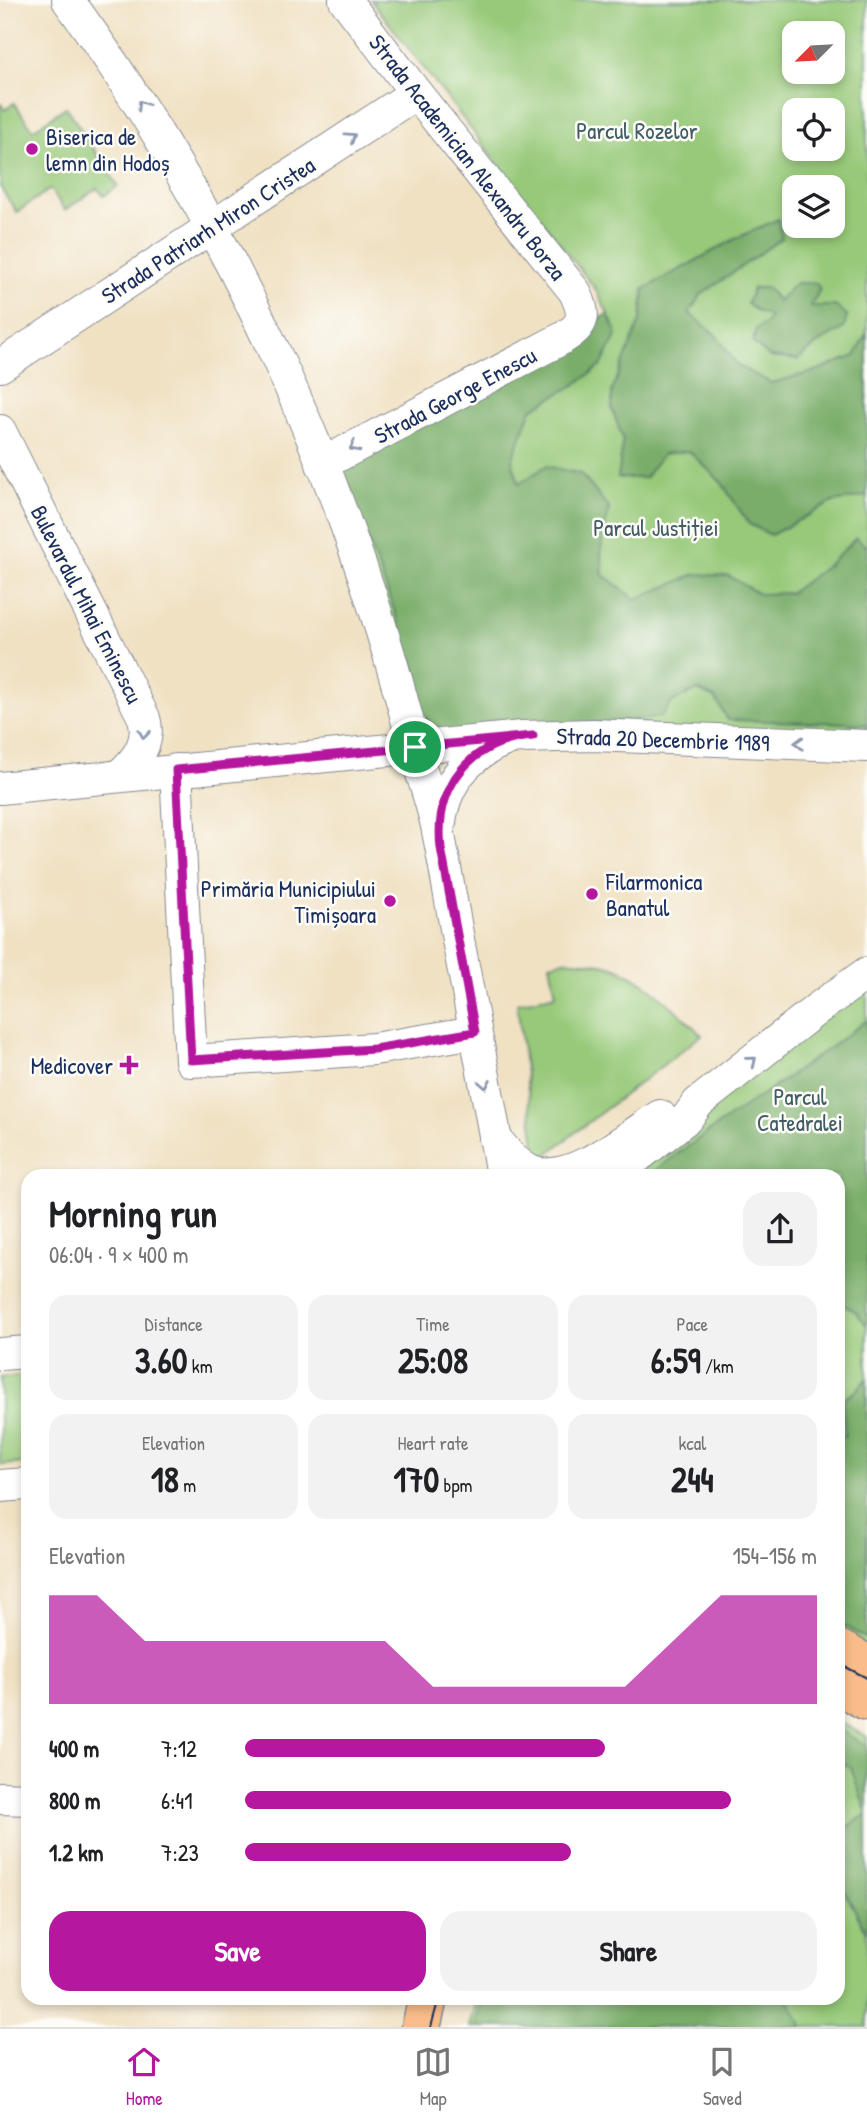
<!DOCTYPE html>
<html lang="en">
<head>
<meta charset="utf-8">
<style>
  :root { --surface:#fff; --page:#f2f2f2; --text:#202124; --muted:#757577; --line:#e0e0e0; --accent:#b5179e }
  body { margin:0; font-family:"Patrick Hand",sans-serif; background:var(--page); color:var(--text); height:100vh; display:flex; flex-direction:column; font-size:26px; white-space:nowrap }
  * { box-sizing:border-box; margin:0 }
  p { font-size:23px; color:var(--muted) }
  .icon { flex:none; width:38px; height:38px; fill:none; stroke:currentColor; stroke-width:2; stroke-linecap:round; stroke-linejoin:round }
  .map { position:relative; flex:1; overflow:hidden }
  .details { position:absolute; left:21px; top:1169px; width:824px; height:836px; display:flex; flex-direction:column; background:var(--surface); border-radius:21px; box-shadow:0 4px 10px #0003 }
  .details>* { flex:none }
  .needle { width:46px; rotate:246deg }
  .controls { position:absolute; left:782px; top:21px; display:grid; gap:14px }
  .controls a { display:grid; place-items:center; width:63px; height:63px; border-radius:14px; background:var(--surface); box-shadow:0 4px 10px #0003; font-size:35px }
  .pin { position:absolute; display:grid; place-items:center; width:60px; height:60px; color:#fff; margin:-30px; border:4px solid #fff; border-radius:50%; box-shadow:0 2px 7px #0007 }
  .round { display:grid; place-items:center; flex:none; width:74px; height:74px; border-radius:21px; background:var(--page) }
  .head { display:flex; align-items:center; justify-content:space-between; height:119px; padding:0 28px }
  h1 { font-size:38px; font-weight:700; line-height:52px }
  .figures { display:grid; grid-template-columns:repeat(3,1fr); gap:10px; height:119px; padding:7px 28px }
  .figures div { display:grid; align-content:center; border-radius:18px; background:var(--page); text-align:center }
  .figures b { font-size:35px; font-weight:700 }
  .figures small { font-size:19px; font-weight:400 }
  .figures p { font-size:19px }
  .chart { height:196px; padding:14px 28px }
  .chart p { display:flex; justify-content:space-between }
  .chart svg { width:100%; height:126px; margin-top:7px; fill:var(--accent); opacity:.7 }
  .cta { display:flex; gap:14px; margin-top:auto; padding:14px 28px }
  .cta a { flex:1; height:80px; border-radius:21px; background:var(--accent); color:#fff; font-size:28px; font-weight:700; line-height:80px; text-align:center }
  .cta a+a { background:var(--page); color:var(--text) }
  ul { padding:0 28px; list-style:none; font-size:23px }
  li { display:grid; grid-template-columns:112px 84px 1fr; align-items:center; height:52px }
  li i { height:18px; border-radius:9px; background:var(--accent) }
  .tabs { display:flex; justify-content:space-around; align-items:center; height:98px; border-top:2px solid var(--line); background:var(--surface); font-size:19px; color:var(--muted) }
  .tabs a { display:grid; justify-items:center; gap:4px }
  .tabs .selected { color:var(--accent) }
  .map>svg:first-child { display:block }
  .green { fill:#97c979; stroke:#597c6c; stroke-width:2; fill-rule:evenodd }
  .forest { fill:#79ad69; stroke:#4a6e64; stroke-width:2 }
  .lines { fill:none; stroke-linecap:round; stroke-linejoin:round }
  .minor-casing { stroke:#868890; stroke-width:34 }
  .major-casing { stroke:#868890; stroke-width:41 }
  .minor { stroke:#fff; stroke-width:32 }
  .major { stroke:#f9bc8a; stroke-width:38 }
  .tram { stroke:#1b2f5e; stroke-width:2 }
  .oneway { stroke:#8d97ae }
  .route-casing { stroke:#fff; stroke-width:14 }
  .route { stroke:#b5179e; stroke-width:9 }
  .poi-dot { fill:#b5179e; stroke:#fdfcf7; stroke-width:2.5 }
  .labels { text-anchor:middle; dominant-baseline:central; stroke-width:5; stroke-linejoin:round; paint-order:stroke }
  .park-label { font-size:23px; fill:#405d66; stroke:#fdfcf7 }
  .poi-label { font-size:23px; fill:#1b2f5e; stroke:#fdfcf7; text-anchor:start }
  .street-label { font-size:23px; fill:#1b2f5e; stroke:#fdfcf7 }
</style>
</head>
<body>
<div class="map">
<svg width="867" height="2027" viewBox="0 0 867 2027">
  <rect width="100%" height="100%" fill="#fdfcf7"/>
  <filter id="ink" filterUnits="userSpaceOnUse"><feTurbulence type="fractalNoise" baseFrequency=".0143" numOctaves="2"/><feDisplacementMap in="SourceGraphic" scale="14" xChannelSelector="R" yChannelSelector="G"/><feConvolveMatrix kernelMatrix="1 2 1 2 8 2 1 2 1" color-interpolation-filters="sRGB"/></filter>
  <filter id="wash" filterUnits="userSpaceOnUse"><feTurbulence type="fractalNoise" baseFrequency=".00686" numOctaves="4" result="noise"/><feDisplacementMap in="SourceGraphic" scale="28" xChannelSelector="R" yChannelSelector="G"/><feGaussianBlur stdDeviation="1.57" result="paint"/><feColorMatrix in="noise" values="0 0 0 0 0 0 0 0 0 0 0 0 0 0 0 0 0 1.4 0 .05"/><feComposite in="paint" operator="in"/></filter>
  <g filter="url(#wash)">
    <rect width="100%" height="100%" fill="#f0e1c3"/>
    <g class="green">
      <path d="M371,0H867V743L421,746L322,464L608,314L596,290ZM794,33H833V72H794ZM794,110H833V149H794ZM794,187H833V226H794Z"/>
      <path d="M0,103L5,110L14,103L33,130L66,107L118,186L104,196L97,188L65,210L50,189L17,212L0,187Z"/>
      <path d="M565,960C580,962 600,962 614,967C649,981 675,1010 702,1035L537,1162L517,1003L556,995L550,964Z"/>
      <path d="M867,984V1659L838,1642V1176H590Z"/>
      <path d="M28,1375V1463L0,1465V1378Z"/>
      <path d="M838,1721L867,1737V2027H470L477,1999L838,1998Z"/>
    </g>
    <g class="forest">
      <path d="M778,219L782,238L701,295L689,313L715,334L738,366L771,383L813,372L855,356L867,332V496L833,502L771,535L749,524L721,482L689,451L663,454L645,478H618L623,439L612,409V391L641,319L644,289L735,239Z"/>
      <path d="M796,283H816L820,289L811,306H835L847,315L844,328L820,342L797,360L770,357L753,343L756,329L765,324L770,316L759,312L747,304L753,288H767L778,301Z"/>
      <path d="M608,314L617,334L601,366L576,384L532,409L512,460L519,484L546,466L581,474L609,508L601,549L603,575L636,599L696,574L729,576L759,594L790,593L828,565L856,538L867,547V725L846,723L728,720L715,698L698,690L673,701L661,717L634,721L444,732L432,727L421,711L417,674L380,571L340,474L342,457Z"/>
      <path d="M867,1020V1326L855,1311L838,1302V1176H648C719,1121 796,1075 867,1020Z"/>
      <path d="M867,1378V1639L838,1623V1437L845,1436L842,1400L856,1391Z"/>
      <path d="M838,1729L867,1746V1933L838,1879V1833L867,1814L851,1768L838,1760Z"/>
      <path d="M483,1998L788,1999L803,2027H476Z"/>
    </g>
  </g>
  <g filter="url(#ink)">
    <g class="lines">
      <defs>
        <g id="minor">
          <path d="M68,0C230,222 347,480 414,746C421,773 431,799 437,826C447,875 455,926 465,976C477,1042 491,1109 502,1176"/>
          <path d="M0,366L416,93"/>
          <path d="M0,431L144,718C151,742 137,760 120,775"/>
          <path d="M322,464L563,338C585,324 586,316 575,292L416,93L345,0"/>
          <path d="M176,770L191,1061L374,1049L475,1032"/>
          <path d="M0,788L522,737L593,735L867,746"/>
          <path d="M439,830C442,788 464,757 503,741"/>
          <path d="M495,1138C505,1151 519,1168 535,1173C574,1183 629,1136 660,1116"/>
          <path d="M613,1176L687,1118L698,1103L817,1009L867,973"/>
          <path d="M0,1354L28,1352"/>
          <path d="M0,1486L28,1484"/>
          <path d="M0,1798L28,1799"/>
        </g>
        <g id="major">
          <path d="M838,1649L867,1664"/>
          <path d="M838,1685L867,1701"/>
          <path d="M421,2027L428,1998"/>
        </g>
      </defs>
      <use href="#minor" class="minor-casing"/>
      <use href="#major" class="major-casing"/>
      <use href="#minor" class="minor"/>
      <use href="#major" class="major"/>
      <g class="tram">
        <path d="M838,1663L867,1678"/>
        <path d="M431,2027L439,1998"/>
      </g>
    </g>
    <defs><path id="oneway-chevron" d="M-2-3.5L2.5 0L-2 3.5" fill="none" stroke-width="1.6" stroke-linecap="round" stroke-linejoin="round" transform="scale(1.75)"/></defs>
    <g class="oneway">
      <use href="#oneway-chevron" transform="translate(142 105) rotate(-122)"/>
      <use href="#oneway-chevron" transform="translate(351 137) rotate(-34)"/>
      <use href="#oneway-chevron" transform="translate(354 447) rotate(152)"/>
      <use href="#oneway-chevron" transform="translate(144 734) rotate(96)"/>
      <use href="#oneway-chevron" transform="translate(799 743) rotate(-178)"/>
      <use href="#oneway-chevron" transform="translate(752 1061) rotate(-39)"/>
      <use href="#oneway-chevron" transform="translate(485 1084) rotate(79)"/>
    </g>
  </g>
  <g class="lines" filter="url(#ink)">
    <defs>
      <path id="route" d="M533,736C470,741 434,786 441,848L475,1032L374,1049L191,1060L176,770Z"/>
    </defs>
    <use href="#route" class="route-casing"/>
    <use href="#route" class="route"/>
  </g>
  <g class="poi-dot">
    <circle cx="32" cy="149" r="7"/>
    <circle cx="592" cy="894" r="7"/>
    <circle cx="390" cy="901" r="7"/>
    <path d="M125.5 1054.5h7v7h7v7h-7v7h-7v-7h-7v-7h7z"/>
  </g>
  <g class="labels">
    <g class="park-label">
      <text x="637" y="130">Parcul Rozelor</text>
      <text x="656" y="527">Parcul Justiției</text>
      <text x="800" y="1096">Parcul<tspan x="800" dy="26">Catedralei</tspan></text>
    </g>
    <g class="poi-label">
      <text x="46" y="136">Biserica de<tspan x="46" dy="26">lemn din Hodoș</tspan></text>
      <text x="606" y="881">Filarmonica<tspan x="606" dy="26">Banatul</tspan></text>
      <text x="376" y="888" text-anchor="end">Primăria Municipiului<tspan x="376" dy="26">Timișoara</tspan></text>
      <text x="113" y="1065" text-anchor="end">Medicover</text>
    </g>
    <g class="street-label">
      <text transform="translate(468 157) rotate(52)">Strada Academician Alexandru Borza</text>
      <text transform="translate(208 230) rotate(-33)">Strada Patriarh Miron Cristea</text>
      <text transform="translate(455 395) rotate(-28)">Strada George Enescu</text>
      <text transform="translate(87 604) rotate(63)">Bulevardul Mihai Eminescu</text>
      <text transform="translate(663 739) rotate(2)">Strada 20 Decembrie 1989</text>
    </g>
  </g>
</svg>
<div class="controls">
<a><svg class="needle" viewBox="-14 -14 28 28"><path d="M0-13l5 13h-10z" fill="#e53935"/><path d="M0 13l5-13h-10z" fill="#757577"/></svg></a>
<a><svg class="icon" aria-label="locate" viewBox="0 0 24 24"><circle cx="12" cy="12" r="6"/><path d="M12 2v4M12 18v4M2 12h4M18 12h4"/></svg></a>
<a><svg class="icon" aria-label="layers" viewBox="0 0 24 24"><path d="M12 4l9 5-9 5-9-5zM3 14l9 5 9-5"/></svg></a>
</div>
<div class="pin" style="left:415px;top:747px;background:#1e9e55"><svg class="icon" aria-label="arrive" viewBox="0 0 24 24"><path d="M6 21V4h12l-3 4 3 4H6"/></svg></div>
<section class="details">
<div class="head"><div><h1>Morning run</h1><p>06:04 · 9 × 400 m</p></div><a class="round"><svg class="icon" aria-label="share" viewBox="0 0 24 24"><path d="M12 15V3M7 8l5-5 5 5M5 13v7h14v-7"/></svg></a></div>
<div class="figures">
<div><p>Distance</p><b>3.60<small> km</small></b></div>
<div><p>Time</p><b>25:08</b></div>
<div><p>Pace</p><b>6:59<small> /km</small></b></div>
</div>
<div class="figures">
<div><p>Elevation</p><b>18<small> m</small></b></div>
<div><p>Heart rate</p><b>170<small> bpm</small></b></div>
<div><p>kcal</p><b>244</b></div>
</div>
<div class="chart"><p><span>Elevation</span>154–156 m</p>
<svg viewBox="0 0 160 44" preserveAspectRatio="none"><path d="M0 44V6L10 6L20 22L30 22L40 22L50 22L60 22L70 22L80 38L90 38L100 38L110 38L120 38L130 22L140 6L150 6L160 6V44z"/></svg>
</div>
<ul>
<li><b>400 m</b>7:12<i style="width:63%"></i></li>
<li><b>800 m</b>6:41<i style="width:85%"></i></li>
<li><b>1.2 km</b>7:23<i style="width:57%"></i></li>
</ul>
<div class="cta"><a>Save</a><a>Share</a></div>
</section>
</div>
<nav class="tabs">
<a class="selected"><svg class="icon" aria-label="home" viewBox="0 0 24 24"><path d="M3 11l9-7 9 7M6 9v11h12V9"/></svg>Home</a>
<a><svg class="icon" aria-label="map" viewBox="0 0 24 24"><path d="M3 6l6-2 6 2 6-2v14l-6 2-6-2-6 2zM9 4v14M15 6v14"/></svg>Map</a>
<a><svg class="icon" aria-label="saved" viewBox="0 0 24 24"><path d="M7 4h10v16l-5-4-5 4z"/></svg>Saved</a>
</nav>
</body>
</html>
